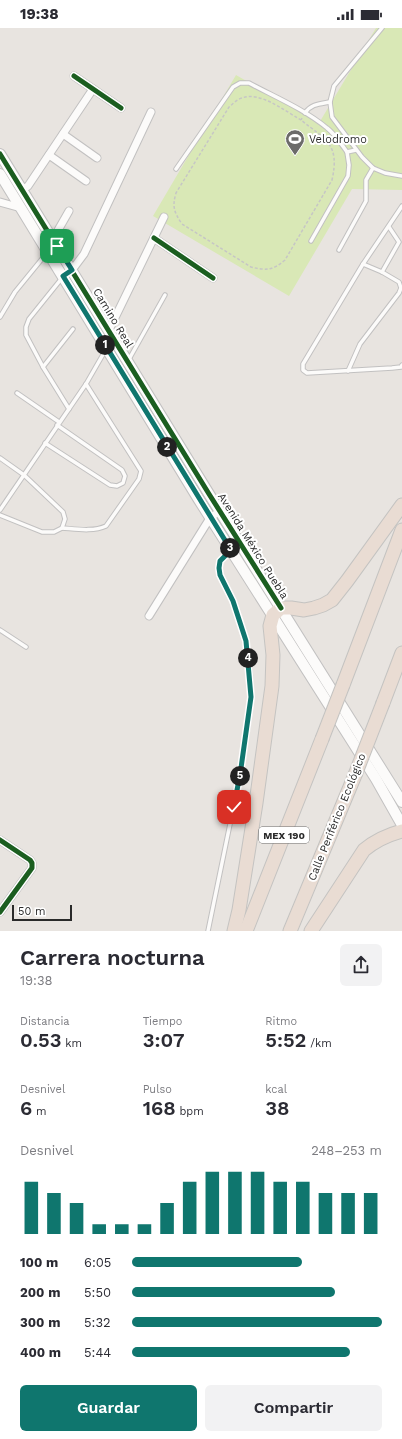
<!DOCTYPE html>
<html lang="es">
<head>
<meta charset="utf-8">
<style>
  :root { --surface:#fff; --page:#f2f2f3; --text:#2b2b33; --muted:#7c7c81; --accent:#0f766e }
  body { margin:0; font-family:"Work Sans",sans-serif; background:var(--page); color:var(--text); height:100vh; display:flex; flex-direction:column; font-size:15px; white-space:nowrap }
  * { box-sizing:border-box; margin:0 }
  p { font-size:13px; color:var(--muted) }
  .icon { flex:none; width:22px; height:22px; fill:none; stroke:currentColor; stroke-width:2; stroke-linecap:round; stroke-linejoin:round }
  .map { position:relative; height:903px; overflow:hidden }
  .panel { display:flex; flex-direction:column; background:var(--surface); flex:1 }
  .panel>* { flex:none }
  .scale { position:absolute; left:12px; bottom:10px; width:60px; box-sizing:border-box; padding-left:4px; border:2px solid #2a2a2a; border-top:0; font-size:11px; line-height:14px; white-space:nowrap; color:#2a2a2a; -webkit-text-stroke:3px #fff; paint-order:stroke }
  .pin { position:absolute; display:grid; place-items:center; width:34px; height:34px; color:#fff; margin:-17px; border-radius:8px; box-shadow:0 2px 6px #0006 }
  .km { position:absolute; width:20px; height:20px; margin:-10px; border-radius:50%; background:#222; color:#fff; font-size:11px; line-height:20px; text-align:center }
  .round { display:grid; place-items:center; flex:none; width:42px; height:42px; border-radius:6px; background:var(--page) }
  .overview { display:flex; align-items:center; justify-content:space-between; height:68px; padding:0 20px }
  h1 { font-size:22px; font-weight:600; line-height:30px }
  .figures { display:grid; grid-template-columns:repeat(3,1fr); gap:6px; height:68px; padding:4px 20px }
  .figures div { display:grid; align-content:center }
  .figures b { font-size:20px; font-weight:600 }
  .figures small { font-size:11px; font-weight:400 }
  .figures p { font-size:11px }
  .chart { height:112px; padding:8px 20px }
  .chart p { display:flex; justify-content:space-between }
  .chart svg { width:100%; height:72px; margin-top:4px; stroke:var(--accent); stroke-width:6 }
  .primary-button { display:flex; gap:8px; margin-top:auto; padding:8px 20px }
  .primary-button a { flex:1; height:46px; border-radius:6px; background:var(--accent); color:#fff; font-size:16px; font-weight:600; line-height:46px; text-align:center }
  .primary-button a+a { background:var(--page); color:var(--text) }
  ul { padding:0 20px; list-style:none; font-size:13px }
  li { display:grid; grid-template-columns:64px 48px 1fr; align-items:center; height:30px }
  li i { height:10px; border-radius:5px; background:var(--accent) }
  .status { display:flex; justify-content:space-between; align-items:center; height:28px; padding:0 20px; background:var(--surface); direction:ltr }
  .status svg { height:11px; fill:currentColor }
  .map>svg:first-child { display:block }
  .pitch { fill:#d9e8b6 }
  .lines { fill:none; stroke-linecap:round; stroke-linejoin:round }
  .lane-casing { stroke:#c2c1c1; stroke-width:5.5 }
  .street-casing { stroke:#c2c1c1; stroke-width:9 }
  .secondary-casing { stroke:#c2c1c1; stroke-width:12 }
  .highway-casing { stroke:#c4c3c1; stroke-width:15 }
  .path { stroke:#c6c6c5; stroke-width:1.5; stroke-dasharray:3 2; stroke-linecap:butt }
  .lane { stroke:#fcfbfa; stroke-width:3.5 }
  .street { stroke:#fcfbfa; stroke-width:7 }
  .secondary { stroke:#fcfbfa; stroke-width:10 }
  .highway { stroke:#e9dcd3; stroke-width:13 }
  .highway-bridge-casing { stroke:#c4c3c1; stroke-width:15; stroke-linecap:butt }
  .highway-bridge { stroke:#e9dcd3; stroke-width:13 }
  .cycleway-casing { stroke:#fff; stroke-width:8 }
  .cycleway { stroke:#1b5e20; stroke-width:5 }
  .route-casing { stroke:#fff; stroke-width:8 }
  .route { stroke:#0f766e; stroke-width:5 }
  .labels { text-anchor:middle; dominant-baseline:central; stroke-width:4; stroke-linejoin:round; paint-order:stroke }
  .shield { fill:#fff; stroke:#6a6a6a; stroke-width:1 }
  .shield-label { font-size:10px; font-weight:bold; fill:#2a2a2a }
  .poi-label { font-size:11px; fill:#2a2a2a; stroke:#fff; text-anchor:start }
  .street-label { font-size:11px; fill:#2a2a2a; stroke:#fff }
</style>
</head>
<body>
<div class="status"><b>19:38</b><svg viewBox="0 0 49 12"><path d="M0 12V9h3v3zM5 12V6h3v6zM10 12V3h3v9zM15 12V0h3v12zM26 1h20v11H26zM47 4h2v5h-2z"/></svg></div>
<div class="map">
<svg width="402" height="903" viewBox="0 0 402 903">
  <rect width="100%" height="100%" fill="#e8e4e0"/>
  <path class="pitch" d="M376,0H402V162L352,161L289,268L153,188L236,47L319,95Z"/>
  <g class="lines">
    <defs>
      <g id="lane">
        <path d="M382,0L334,58L330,74L332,89L362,129L373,140L385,145L402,148"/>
        <path d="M305,85C311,76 319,76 330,74"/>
        <path d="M176,141L233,59L240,55H249C275,69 304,81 327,100C335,106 341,116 347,124L356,122"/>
        <path d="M402,178L363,236L303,336V342L307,345L392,340L401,339L402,337"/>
        <path d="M311,213L348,148L349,137L347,124"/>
        <path d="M339,222L366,173V152L373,140"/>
        <path d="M382,244L399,214L389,199"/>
        <path d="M0,289L15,264L46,226"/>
        <path d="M128,333L165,267"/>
        <path d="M43,339L26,307V299L29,291L62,250"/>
        <path d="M348,343L360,316L399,265L401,260L399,254L382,244L363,236"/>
        <path d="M17,365L59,394"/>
        <path d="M69,381L43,339L73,301"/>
        <path d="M45,415L110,457L117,458L123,455L125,448L122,442L57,397"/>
        <path d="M0,430L24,447L63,484L65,491L62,500L54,504H42L0,487"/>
        <path d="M0,482L86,356L105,323"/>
        <path d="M62,500C76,501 93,504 106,498L139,451L141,443L86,356"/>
        <path d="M239,516C231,521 219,530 219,541C219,552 229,564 233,574C238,586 242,599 245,612C258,661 246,714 237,762L248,774L254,775"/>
        <path d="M0,602L26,619"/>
        <path d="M208,903L237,762"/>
      </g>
      <g id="street">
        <path d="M74,48L121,80"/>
        <path d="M63,106L97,130"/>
        <path d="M49,127L86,153"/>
        <path d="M22,162L28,158L93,61"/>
        <path d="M0,174L21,180"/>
        <path d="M154,210L213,250"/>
        <path d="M53,211L69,183"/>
        <path d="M68,245L72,242L84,226L151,84"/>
        <path d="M109,302L164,189"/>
        <path d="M149,588L210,490L220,483"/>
        <path d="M0,812L30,832L32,835V840L0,884"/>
      </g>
      <g id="secondary">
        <path d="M0,126L209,466L402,774"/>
        <path d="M0,146L199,472L376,751L402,797"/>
      </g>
      <g id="highway">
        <path d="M343,657L402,502"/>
        <path d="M383,675L402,625"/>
        <path d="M234,903L239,882L256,775L272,658L273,627L270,598L273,587L281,580H291L304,582L314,580L323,577L332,572L347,553L402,477"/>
        <path d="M246,903L322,711"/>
        <path d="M290,903L355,747"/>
        <path d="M311,903L364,822C376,812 387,807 402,803"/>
      </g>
    </defs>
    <use href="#lane" class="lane-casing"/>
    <use href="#street" class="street-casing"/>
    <use href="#secondary" class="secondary-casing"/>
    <use href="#highway" class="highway-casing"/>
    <path class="path" d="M301,92C285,83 260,63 242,70C237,71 233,76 229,79L176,165C172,179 174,184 182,196L251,239C267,243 273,242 285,232L332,152C340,116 326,112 301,92L302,90"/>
    <use href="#lane" class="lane"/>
    <use href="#street" class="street"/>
    <use href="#secondary" class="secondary"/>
    <use href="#highway" class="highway"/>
    <defs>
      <g id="highway-bridge">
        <path d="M322,711L343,657"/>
        <path d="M355,747L383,675"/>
      </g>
    </defs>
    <use href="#highway-bridge" class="highway-bridge-casing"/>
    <use href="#highway-bridge" class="highway-bridge"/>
    <defs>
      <g id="cycleway">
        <path d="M74,48L121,80"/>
        <path d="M0,126L209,466L281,580"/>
        <path d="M154,210L213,250"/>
        <path d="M0,812L30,832L32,835V840L0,884"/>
      </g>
    </defs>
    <use href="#cycleway" class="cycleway-casing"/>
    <use href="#cycleway" class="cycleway"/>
  </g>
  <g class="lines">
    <defs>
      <path id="route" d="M57,218L72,242L63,248L231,522L220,533L219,540L220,547L233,573L246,613L251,669L241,740L234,779"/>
    </defs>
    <use href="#route" class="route-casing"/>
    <use href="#route" class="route"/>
  </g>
  <defs>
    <symbol id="stadium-pin" viewBox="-11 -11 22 30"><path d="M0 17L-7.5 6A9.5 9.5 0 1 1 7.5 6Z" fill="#6c6b6a" stroke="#fff"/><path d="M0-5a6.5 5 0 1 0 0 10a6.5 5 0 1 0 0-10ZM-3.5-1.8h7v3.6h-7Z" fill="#fff"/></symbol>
  </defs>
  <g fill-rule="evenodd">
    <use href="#stadium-pin" x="284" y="100" width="22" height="30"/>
  </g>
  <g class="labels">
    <rect class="shield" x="259" y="799" width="50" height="16" rx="3"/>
    <g class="shield-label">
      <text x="284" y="807">MEX 190</text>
    </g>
    <g class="poi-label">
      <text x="309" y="111">Velodromo</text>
    </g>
    <g class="street-label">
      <text transform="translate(113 290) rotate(59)">Camino Real</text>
      <text transform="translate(253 518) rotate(58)">Avenida México Puebla</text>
      <text transform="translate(337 789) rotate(-68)">Calle Periférico Ecológico</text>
    </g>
  </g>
</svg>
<div class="scale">50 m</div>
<div class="pin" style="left:57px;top:218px;background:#1e9e55"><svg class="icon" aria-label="arrive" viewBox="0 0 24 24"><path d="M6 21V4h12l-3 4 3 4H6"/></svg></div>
<div class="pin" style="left:234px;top:779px;background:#d93025"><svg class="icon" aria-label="check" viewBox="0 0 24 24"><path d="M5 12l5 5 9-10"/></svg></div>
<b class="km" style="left:105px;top:317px">1</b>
<b class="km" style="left:167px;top:419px">2</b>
<b class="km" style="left:230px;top:520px">3</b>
<b class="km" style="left:248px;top:630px">4</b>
<b class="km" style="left:240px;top:748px">5</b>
</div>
<section class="panel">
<div class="overview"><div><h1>Carrera nocturna</h1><p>19:38</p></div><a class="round"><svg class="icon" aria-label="share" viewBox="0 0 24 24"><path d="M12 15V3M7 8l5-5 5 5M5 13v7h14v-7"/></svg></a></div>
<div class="figures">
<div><p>Distancia</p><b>0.53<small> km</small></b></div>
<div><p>Tiempo</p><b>3:07</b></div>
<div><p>Ritmo</p><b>5:52<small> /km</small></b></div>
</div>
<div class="figures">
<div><p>Desnivel</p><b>6<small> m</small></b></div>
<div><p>Pulso</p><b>168<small> bpm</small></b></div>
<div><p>kcal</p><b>38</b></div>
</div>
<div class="chart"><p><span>Desnivel</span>248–253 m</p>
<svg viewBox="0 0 160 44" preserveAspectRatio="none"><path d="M5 44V12M15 44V19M25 44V25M35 44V38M45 44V38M55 44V38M65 44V25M75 44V12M85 44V6M95 44V6M105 44V6M115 44V12M125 44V12M135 44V19M145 44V19M155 44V19"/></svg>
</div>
<ul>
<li><b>100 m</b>6:05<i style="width:68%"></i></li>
<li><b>200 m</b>5:50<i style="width:81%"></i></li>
<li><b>300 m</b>5:32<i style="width:100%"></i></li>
<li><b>400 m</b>5:44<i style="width:87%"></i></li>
</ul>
<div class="primary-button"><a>Guardar</a><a>Compartir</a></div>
</section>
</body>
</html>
